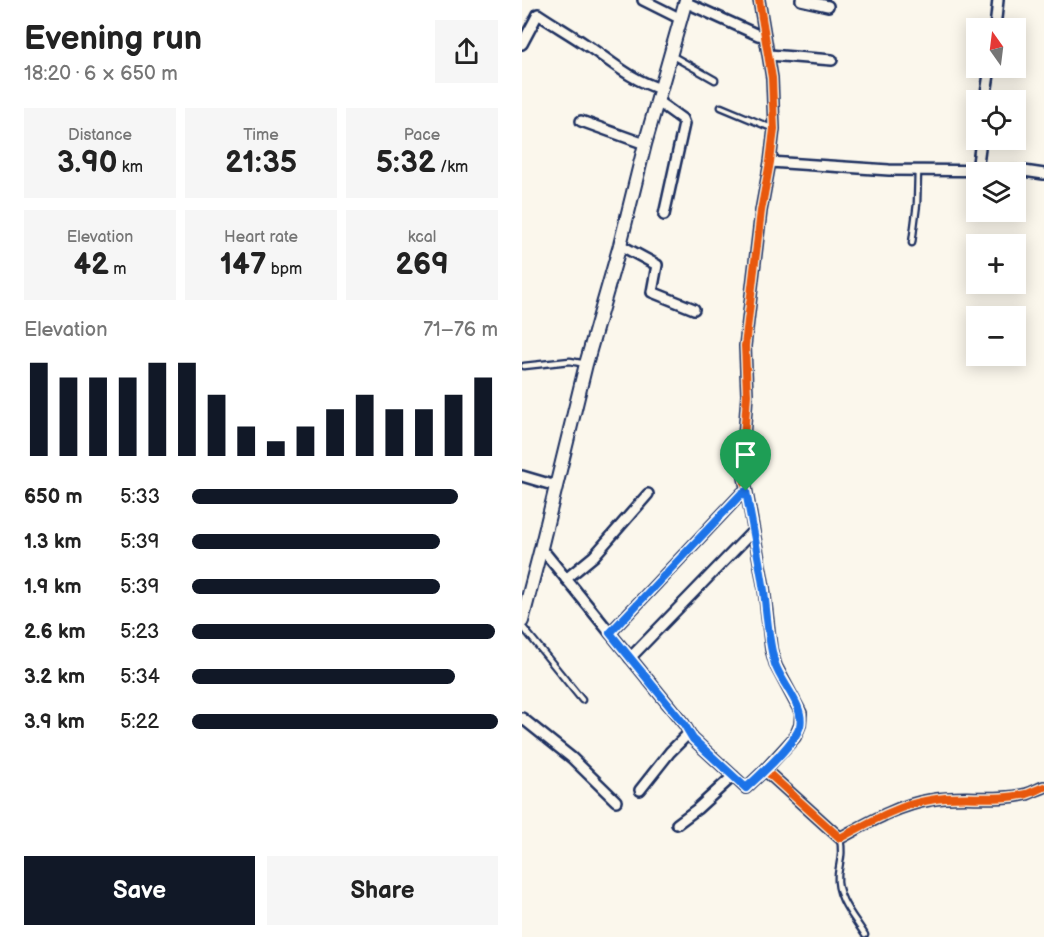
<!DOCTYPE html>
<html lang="en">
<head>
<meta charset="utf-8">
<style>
  :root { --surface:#fff; --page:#f6f6f6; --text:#222; --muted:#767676; --accent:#111827 }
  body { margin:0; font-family:"Balsamiq Sans",sans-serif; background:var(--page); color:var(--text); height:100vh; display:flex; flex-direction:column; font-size:22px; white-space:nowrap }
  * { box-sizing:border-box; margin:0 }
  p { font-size:20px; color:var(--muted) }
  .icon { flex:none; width:33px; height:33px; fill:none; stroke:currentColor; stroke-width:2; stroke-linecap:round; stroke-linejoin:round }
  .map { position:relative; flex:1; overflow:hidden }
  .details { display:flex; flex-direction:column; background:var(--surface); width:522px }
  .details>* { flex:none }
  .needle { width:39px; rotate:346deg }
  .controls { position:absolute; left:444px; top:18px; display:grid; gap:12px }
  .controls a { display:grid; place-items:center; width:60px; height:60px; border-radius:0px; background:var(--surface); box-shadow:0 3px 15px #0003; font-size:30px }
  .pin { position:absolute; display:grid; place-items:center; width:51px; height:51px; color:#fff; margin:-62px -26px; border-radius:50% 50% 50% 0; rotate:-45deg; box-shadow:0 0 6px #0007 }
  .pin .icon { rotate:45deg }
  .round { display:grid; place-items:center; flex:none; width:63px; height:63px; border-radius:0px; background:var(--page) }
  .head { display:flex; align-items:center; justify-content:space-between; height:102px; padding:0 24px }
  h1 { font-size:33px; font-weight:800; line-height:45px }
  .figures { display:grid; grid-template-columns:repeat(3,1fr); gap:9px; height:102px; padding:6px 24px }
  .figures div { display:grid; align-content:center; border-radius:0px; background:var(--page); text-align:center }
  .figures b { font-size:30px; font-weight:800 }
  .figures small { font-size:16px; font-weight:400 }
  .figures p { font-size:16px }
  .chart { height:168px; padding:12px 24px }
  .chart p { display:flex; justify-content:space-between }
  .chart svg { width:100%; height:108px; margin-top:6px; stroke:var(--accent); stroke-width:6 }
  .cta { display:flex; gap:12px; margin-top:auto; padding:12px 24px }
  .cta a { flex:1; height:69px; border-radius:0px; background:var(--accent); color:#fff; font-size:24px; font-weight:800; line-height:69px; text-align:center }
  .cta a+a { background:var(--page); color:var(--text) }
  ul { padding:0 24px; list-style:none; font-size:20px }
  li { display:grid; grid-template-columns:96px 72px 1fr; align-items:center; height:45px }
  li i { height:15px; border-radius:8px; background:var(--accent) }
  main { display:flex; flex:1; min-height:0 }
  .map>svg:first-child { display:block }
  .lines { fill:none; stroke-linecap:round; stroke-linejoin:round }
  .lane-casing { stroke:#1b2f5e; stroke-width:9 }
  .street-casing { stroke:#1b2f5e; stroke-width:14 }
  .secondary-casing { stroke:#1b2f5e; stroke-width:16 }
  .lane { stroke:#fbf7ec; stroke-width:4.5 }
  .street { stroke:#fbf7ec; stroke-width:9 }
  .secondary { stroke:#fbf7ec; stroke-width:12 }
  .cycleway-casing { stroke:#fbf7ec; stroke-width:11 }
  .cycleway { stroke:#e8590c; stroke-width:8 }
  .route-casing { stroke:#fff; stroke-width:12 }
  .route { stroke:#1a73e8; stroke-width:8 }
</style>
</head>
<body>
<main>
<section class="details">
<div class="head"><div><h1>Evening run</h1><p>18:20 · 6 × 650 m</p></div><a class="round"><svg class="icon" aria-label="share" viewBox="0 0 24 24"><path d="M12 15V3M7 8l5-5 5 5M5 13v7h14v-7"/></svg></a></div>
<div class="figures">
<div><p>Distance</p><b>3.90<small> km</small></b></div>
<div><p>Time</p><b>21:35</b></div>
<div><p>Pace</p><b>5:32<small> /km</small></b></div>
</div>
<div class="figures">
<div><p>Elevation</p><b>42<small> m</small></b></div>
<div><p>Heart rate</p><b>147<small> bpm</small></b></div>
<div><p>kcal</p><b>269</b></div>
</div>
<div class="chart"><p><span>Elevation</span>71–76 m</p>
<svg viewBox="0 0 160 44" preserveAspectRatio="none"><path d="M5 44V6M15 44V12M25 44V12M35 44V12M45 44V6M55 44V6M65 44V19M75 44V32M85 44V38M95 44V32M105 44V25M115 44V19M125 44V25M135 44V25M145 44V19M155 44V12"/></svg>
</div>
<ul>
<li><b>650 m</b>5:33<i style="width:87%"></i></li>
<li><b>1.3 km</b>5:39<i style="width:81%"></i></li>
<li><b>1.9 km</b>5:39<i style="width:81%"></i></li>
<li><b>2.6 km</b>5:23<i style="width:99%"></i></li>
<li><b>3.2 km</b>5:34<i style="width:86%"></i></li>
<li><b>3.9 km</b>5:22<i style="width:100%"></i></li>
</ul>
<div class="cta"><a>Save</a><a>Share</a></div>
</section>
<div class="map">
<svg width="522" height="937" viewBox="0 0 522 937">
  <rect width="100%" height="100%" fill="#fbf7ec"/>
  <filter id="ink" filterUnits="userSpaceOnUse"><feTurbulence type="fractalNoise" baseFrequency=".0167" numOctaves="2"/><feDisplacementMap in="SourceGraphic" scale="12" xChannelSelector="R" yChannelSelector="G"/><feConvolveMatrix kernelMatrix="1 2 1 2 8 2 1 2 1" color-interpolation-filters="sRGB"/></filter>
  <g filter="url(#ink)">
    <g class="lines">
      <defs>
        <g id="lane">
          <path d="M149,55L193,80"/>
          <path d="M199,107L252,129"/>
          <path d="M390,243L395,204L396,170"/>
          <path d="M2,366L48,361L64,364"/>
          <path d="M0,626L60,700"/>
          <path d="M318,838C321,855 318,859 316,875C314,898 332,917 343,935"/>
        </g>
        <g id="street">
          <path d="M121,0L159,19"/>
          <path d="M237,0L250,78L252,129L248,162L239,211L223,346L225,395L221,452L222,477L242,588L249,649L254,666L279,713L278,725L273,737L243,770L318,838C346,823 376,805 408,800C439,794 473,802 505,794C511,792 516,789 522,787"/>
          <path d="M279,0L306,6"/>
          <path d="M163,2L236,35L243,36"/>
          <path d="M473,28L476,0"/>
          <path d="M0,44L16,14C31,24 48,34 63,44C90,62 107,79 139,89"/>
          <path d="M247,55L310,60"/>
          <path d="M463,100L468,68"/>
          <path d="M135,101L160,119L162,124L142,215"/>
          <path d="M59,121L123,144"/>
          <path d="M248,162L367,170L502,171L522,174"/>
          <path d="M455,171L459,140"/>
          <path d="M98,245L135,265L130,292L172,309"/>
          <path d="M0,476L34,486"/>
          <path d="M18,552L24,554L162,724L171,739L224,788L243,770"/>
          <path d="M44,579L72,556L126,494"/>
          <path d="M88,633L220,493L224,491"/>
          <path d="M108,658L231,531"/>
          <path d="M0,718L50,758L94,801"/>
          <path d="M118,790L148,752L167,733"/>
          <path d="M155,824L175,809L211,776"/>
        </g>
        <path id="secondary" d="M0,621L18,552L64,364L98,245L123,144L164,0"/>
      </defs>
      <use href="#lane" class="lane-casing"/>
      <use href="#street" class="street-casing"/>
      <use href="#secondary" class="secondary-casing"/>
      <use href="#lane" class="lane"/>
      <use href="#street" class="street"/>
      <use href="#secondary" class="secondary"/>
      <defs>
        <path id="cycleway" d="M237,0L250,78L252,129L248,162L239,211L223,346L225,395L221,452L222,477L242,588L249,649L254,666L279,713L278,725L273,737L243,770L318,838C346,823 376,805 408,800C439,794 473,802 505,794C511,792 516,789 522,787"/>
      </defs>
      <use href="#cycleway" class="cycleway-casing"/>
      <use href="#cycleway" class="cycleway"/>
    </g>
  </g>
  <g class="lines" filter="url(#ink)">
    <defs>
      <path id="route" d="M224,491C230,525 237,558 242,591C245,615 246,641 253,664C259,683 283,706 278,726C273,744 238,775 224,788L171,739L162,724L88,633L220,493Z"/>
    </defs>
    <use href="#route" class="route-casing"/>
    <use href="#route" class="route"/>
  </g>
</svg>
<div class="controls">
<a><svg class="needle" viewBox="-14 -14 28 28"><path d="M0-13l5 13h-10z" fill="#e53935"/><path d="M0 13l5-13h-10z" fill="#767676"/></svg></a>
<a><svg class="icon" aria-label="locate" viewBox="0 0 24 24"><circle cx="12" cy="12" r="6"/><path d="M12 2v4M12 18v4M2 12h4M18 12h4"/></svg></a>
<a><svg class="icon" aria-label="layers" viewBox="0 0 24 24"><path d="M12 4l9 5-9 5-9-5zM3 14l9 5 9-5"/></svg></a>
<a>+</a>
<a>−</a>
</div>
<div class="pin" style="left:224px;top:491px;background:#1e9e55"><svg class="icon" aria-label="arrive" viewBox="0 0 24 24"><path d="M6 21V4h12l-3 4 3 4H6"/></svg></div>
</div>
</main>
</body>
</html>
